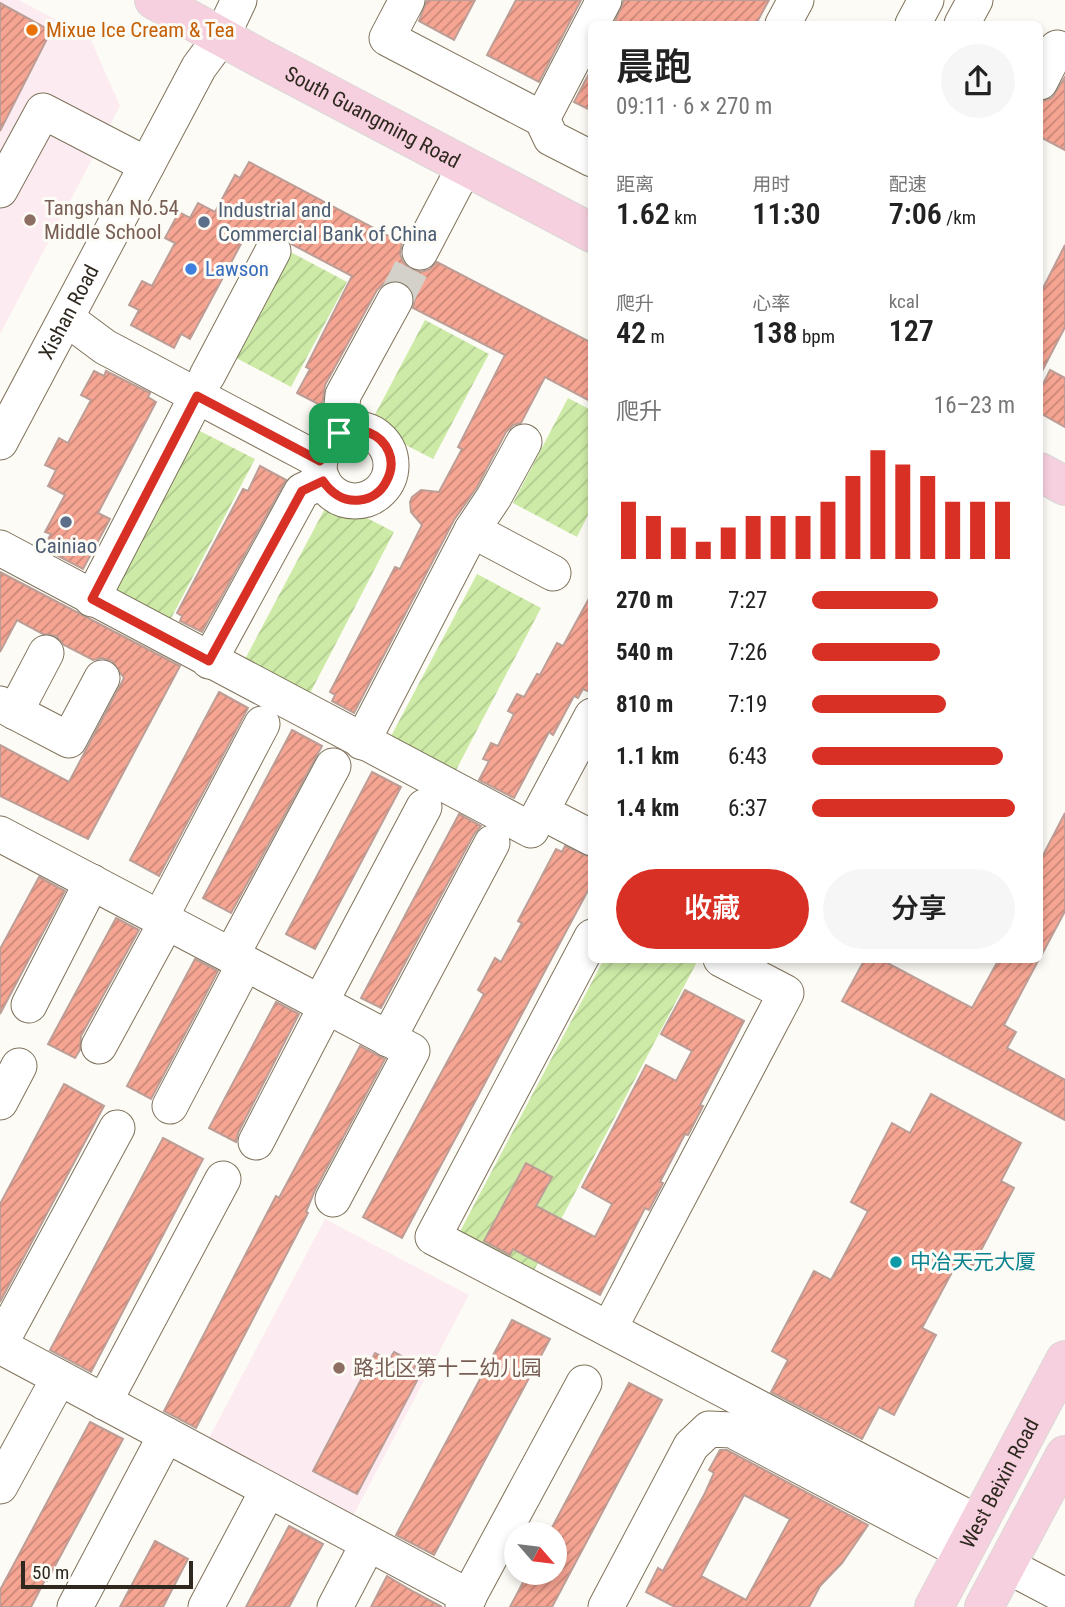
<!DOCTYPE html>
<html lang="zh">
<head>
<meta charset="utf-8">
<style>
  :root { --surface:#fff; --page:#f6f6f6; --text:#222; --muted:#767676; --accent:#d93025 }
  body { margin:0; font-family:"Roboto Condensed","Noto Sans SC",sans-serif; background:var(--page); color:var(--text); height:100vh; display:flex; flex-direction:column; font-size:26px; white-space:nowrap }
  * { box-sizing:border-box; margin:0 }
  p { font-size:23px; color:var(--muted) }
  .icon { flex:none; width:38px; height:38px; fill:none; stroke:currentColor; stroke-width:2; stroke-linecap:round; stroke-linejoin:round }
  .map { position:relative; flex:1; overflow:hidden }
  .details { position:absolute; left:588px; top:21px; width:455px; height:942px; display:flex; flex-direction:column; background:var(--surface); border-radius:10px; box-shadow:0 4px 10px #0003 }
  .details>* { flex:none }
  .needle { width:46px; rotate:118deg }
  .tools { position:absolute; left:504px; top:1522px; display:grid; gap:14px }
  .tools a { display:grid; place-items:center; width:63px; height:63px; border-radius:50%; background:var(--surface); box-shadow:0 4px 10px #0003; font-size:35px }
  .scale { position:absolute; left:21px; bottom:18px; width:172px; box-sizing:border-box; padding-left:7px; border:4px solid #2e281f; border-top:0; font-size:19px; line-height:24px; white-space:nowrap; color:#2e281f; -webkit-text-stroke:5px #fdfbf5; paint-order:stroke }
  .pin { position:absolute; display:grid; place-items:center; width:60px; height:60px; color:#fff; margin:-30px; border-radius:14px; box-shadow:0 4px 10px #0006 }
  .round { display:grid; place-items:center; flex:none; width:74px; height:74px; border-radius:37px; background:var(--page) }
  .head { display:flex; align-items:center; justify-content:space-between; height:119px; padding:0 28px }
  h1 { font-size:38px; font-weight:600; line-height:52px }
  .metrics { display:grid; grid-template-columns:repeat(3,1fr); gap:10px; height:119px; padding:7px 28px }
  .metrics div { display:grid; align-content:center }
  .metrics b { font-size:30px; font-weight:600 }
  .metrics small { font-size:19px; font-weight:400 }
  .metrics p { font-size:19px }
  .chart { height:196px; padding:14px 28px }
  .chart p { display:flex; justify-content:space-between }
  .chart svg { width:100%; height:126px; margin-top:7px; stroke:var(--accent); stroke-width:6 }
  .cta { display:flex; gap:14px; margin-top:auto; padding:14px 28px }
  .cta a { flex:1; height:80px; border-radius:42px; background:var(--accent); color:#fff; font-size:28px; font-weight:600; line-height:80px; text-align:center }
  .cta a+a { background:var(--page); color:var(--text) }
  ul { padding:0 28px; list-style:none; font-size:23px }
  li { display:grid; grid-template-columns:112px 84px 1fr; align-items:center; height:52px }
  li i { height:18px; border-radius:9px; background:var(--accent) }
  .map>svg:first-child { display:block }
  .education { fill:#fcecf1 }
  .garden { fill:url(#garden-furrows) }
  .building { fill:url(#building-hatch); stroke:#bc9e97; stroke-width:2; fill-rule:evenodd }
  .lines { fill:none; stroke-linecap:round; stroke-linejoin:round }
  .minor-tunnel { stroke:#d4d1ca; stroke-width:35; stroke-dasharray:35 18; stroke-linecap:butt }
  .minor-casing { stroke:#7f735c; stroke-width:37 }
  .major-casing { stroke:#d9d8d7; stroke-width:40 }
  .minor { stroke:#fff; stroke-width:35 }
  .major { stroke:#f7d0df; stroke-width:38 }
  .route-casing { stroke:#fff; stroke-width:14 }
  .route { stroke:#d93025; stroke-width:9 }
  .food-dot { fill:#e8710a; stroke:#fdfbf5; stroke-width:2.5 }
  .education-dot { fill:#8d6e63; stroke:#fdfbf5; stroke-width:2.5 }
  .service-dot { fill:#5c6f8a; stroke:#fdfbf5; stroke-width:2.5 }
  .shop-dot { fill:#3f7fe0; stroke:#fdfbf5; stroke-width:2.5 }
  .culture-dot { fill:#0f9aa8; stroke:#fdfbf5; stroke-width:2.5 }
  .labels { text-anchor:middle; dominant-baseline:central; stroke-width:6; stroke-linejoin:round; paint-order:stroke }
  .food-label { font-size:21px; fill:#c56008; stroke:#fdfbf5; text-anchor:start }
  .street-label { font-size:21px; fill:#2e281f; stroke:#fdfbf5 }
  .education-label { font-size:21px; fill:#785e54; stroke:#fdfbf5; text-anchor:start }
  .service-label { font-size:21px; fill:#4e5e75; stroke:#fdfbf5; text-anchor:start }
  .shop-label { font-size:21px; fill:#366cbe; stroke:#fdfbf5; text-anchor:start }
  .culture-label { font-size:21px; fill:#0d838f; stroke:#fdfbf5; text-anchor:start }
</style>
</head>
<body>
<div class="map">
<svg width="1065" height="1607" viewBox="0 0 1065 1607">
  <defs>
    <pattern id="garden-furrows" width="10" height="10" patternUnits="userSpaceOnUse" patternTransform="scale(1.75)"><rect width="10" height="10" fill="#cdeba7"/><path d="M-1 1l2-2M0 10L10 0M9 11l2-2" fill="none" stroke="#b0ca8f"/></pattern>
    <pattern id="building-hatch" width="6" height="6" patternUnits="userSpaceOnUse" patternTransform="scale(1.75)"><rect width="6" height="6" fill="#f7a593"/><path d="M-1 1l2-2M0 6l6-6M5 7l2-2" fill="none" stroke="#c88677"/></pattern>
  </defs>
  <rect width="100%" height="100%" fill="#fdfbf5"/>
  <g class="education">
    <path d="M0,0H19L90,38L120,106L0,334Z"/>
    <path d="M325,1219L469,1295L353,1516L208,1440Z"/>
  </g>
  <g class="garden">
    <path d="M283,248L347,282L291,387L227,353Z"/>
    <path d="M425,320L489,354L433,459L369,426Z"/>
    <path d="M568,398L591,410V509L577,537L513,503Z"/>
    <path d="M190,426L255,459L168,624L104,590Z"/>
    <path d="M330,499L394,532L308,697L243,663Z"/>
    <path d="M477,574L541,608L455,772L390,738Z"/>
    <path d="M604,959L698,960L530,1278L456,1239Z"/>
  </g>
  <g class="building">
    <path d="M427,0H475L454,40L419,21Z"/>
    <path d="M516,0H581L539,82L487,55Z"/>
    <path d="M624,0H769L756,24H614Z"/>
    <path d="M0,3L51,31L0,131Z"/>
    <path d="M592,68V111L574,102Z"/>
    <path d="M1065,77V150L1040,137V102L1052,98Z"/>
    <path d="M249,162L402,243L400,254L403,262L410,269L422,272L430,269L437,262L592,343V402L545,377L521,423L513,425L506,432L477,487L454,520L354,713L332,701L335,695L330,692L395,567L400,569L422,525L411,512L410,502L412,497L421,490L439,492L462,449L458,447L505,355L413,308L415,299L412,289L404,282L394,280L384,283L377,290L325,385L322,406L297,393L310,369L306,367L352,276L291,244L282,233L263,229L260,235L249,229L190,339L181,334L174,348L131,325L139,310L129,305L142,281L152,286L175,243L165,238L179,212L190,218L198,203L215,212L235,175L240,178Z"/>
    <path d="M1065,245V327L1040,375V294Z"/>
    <path d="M1050,370L1065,378V427L1040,413V390Z"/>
    <path d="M94,371L104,376L106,371L150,393L148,397L156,402L98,513L110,519L83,569L43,548L51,534L45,532L65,495L48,486L56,470L45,465L59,438L68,443L91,400L81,395Z"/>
    <path d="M260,466L286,480L202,632L180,621L182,616L177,613L243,489L248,491Z"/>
    <path d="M0,572L180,666L88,839L0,796V745L69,782L124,678L112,661L102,658L93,660L64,645L56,636L43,634L17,620L0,652Z"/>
    <path d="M592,593V693L583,689L578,698L574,696L553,735L549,732L514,798L479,780L489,761L483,759L491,743L498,746L514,714L508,711L517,694L524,697L537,674L540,675L557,643L563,646Z"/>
    <path d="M219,692L248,708L159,876L130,860Z"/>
    <path d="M292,730L322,746L231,913L203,898Z"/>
    <path d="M372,772L401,787L315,949L286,934Z"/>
    <path d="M1065,813V911L1040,958V861Z"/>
    <path d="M459,814L481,826L474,834L381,1008L361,998Z"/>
    <path d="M565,846L592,858V883L402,1238L363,1217L484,994L478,990L495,958L501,962L522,923L518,921L556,849L562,852Z"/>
    <path d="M39,877L65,891L0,1014V949Z"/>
    <path d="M116,918L139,930L81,1036L80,1050L75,1058L48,1044Z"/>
    <path d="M195,959L218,971L151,1099L127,1086Z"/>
    <path d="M865,959H880L972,1008L999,959H1039L1004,1025L1016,1032L1007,1048L1065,1080V1120L842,1001Z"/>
    <path d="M685,990L744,1021L700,1105L703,1106L688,1135L685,1134L660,1182L663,1183L649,1210L645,1208L600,1295L513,1249L510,1255L484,1241L526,1163L552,1177L536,1206L595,1237L612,1204L582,1187L646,1065L676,1081L692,1051L661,1034Z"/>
    <path d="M276,1002L299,1014L238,1133L236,1142L209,1128Z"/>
    <path d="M360,1046L385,1059L315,1190L306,1212L308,1213L196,1428L164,1411L276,1196L279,1198Z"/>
    <path d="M64,1084L104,1106L0,1302V1204Z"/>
    <path d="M931,1094L1021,1143L1001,1181L1014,1188L970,1271L957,1263L922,1328L936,1335L894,1415L879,1407L862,1439L771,1392L788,1360L772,1351L814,1271L831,1280L868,1211L851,1202L892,1123L910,1133Z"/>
    <path d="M163,1138L203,1159L91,1372L50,1350Z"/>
    <path d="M512,1320L550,1339L434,1555L396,1535Z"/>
    <path d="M394,1352L416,1364L412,1373L419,1377L357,1494L313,1471L375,1353L389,1360Z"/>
    <path d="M629,1383L662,1400L570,1573L552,1607H510L528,1573H555V1535H548Z"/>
    <path d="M90,1422L123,1439L47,1581L45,1580L31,1607H0V1590Z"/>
    <path d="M720,1450H727L868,1525L842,1563L820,1586L809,1607H675L646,1592L658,1568L663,1571L705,1493L714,1473L709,1470ZM744,1495L790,1519L746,1600L701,1576Z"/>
    <path d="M289,1526L323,1544L289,1607H246Z"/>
    <path d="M155,1541L188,1559L163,1607H120Z"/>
    <path d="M387,1576L414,1592L442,1607H371Z"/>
  </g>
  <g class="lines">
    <path class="minor-tunnel" d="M395,300L420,252"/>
    <defs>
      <g id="minor">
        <path d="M407,0L387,38L542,119L551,138L592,159"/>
        <path d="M783,24L796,0"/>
        <path d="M913,24L926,0"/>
        <path d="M962,24L975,0"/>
        <path d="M1040,82L1057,48"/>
        <path d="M542,119L604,0"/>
        <path d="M0,190L43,111L147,165"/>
        <path d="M420,252L465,166"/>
        <path d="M66,318L105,347L320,461"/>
        <path d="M207,376L273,251"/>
        <circle cx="355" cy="465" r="36"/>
        <path d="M339,433L343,395L395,300"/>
        <path id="s1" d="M0,442L199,67L222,36L239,0"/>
        <path d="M472,530L553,573"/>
        <path d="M0,548L531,830L592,716"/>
        <path d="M92,599L197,396"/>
        <path d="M209,661L302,491L323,481"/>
        <path d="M0,704L69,740L102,678"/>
        <path d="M15,712L46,653"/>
        <path d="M362,742L472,530L494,497L524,442"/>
        <path d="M559,821L592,838"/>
        <path d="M0,834L412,1051L333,1199"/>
        <path d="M160,918L262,724"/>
        <path d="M592,937L433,1237L978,1523"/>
        <path d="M231,956L333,766"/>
        <path d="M320,1003L424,807"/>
        <path d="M29,1005L92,882"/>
        <path d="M388,1039L492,843"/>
        <path d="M99,1046L167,921"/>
        <path d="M0,1102L19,1066"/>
        <path d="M170,1106L245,963"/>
        <path d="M256,1142L326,1007"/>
        <path d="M609,1329L786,993L721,959"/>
        <path d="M0,1344L117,1128"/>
        <path d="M0,1346L469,1597"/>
        <path d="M104,1402L223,1179"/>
        <path d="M0,1486L59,1378"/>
        <path d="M1006,1565L1065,1596"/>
        <path d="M75,1607L166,1435"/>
        <path d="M206,1607L268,1490"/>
        <path d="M335,1607L368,1544"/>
        <path d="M463,1607L584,1383"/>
        <path d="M606,1607L691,1446L709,1429L732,1430L963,1552"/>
      </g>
      <g id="major">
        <path id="s2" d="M154,0L260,58L592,233"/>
        <path d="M1040,472L1065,486"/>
        <path id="s3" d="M934,1607L1065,1360"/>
        <path d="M984,1607L1065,1455"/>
      </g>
    </defs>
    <use href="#minor" class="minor-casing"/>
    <use href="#major" class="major-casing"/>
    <use href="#minor" class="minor"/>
    <use href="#major" class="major"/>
  </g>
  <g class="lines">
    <defs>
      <path id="route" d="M197,396L320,461C337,402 411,437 386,482C381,492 371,499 360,500C344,502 332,494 323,481L302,491L209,661L92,599Z"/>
    </defs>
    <use href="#route" class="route-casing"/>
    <use href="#route" class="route"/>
  </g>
  <circle class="food-dot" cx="32" cy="30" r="7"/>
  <g class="education-dot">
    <circle cx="30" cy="220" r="7"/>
    <circle cx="339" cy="1368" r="7"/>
  </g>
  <g class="service-dot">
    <circle cx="204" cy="222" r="7"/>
    <circle cx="66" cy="522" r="7"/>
  </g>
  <circle class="shop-dot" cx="191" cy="269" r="7"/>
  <circle class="culture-dot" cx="896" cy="1262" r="7"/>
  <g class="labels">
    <g class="food-label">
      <text x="46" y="30">Mixue Ice Cream &amp; Tea</text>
    </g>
    <g class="street-label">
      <text stroke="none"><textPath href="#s2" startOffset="248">South Guangming Road</textPath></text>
      <text stroke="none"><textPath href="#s1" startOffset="147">Xishan Road</textPath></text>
      <text stroke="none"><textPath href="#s3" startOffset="140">West Beixin Road</textPath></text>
    </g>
    <g class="education-label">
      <text x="44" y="208">Tangshan No.54<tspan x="44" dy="24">Middle School</tspan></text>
      <text x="353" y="1368">路北区第十二幼儿园</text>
    </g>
    <g class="service-label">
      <text x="218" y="210">Industrial and<tspan x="218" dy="24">Commercial Bank of China</tspan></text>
      <text x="66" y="546" text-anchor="middle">Cainiao</text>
    </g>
    <g class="shop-label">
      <text x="205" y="269">Lawson</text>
    </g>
    <g class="culture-label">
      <text x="910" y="1262">中冶天元大厦</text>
    </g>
  </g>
</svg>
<div class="tools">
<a><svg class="needle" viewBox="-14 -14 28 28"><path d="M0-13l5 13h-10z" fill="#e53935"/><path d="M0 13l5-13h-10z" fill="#767676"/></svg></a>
</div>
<div class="scale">50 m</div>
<div class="pin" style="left:339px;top:433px;background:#1e9e55"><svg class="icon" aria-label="arrive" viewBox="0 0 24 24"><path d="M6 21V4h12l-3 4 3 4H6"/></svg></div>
<section class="details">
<div class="head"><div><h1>晨跑</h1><p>09:11 · 6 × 270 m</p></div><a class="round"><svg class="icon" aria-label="share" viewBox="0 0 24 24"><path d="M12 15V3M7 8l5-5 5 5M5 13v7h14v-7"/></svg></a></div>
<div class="metrics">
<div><p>距离</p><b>1.62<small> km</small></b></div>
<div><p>用时</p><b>11:30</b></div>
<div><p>配速</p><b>7:06<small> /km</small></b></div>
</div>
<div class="metrics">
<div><p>爬升</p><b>42<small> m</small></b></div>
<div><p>心率</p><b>138<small> bpm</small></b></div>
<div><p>kcal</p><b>127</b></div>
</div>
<div class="chart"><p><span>爬升</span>16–23 m</p>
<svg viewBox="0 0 160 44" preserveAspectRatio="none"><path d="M5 44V24M15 44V29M25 44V33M35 44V38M45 44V33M55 44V29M65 44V29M75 44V29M85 44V24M95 44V15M105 44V6M115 44V11M125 44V15M135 44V24M145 44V24M155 44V24"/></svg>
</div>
<ul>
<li><b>270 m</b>7:27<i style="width:62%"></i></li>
<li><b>540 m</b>7:26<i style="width:63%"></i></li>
<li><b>810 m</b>7:19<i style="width:66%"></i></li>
<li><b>1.1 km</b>6:43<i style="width:94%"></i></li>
<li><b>1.4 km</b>6:37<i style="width:100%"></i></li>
</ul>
<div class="cta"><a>收藏</a><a>分享</a></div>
</section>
</div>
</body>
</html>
